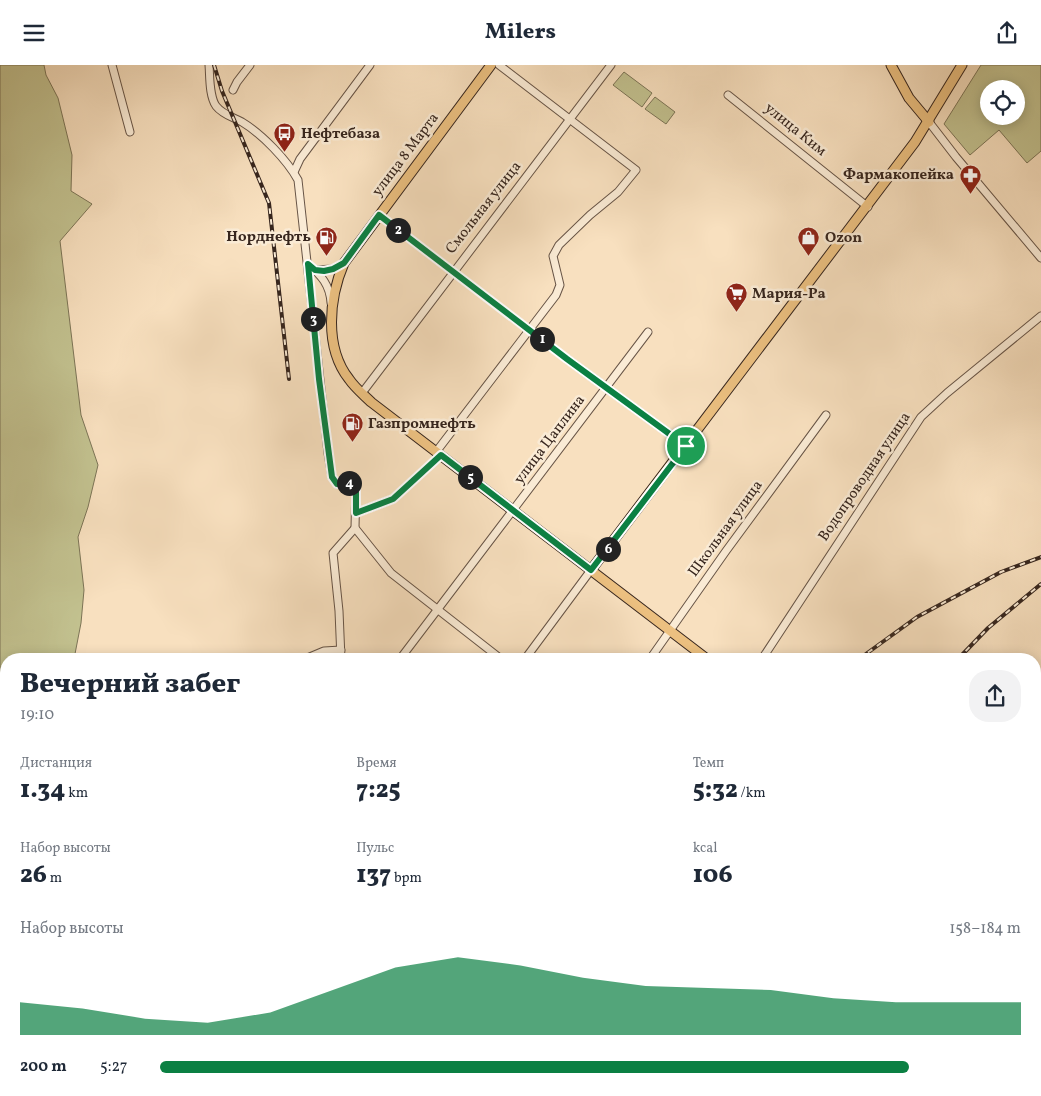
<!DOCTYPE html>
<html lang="ru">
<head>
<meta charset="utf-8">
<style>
  :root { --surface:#fff; --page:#f2f2f3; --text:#1f2937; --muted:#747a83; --accent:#0b8043 }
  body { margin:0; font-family:Vollkorn,serif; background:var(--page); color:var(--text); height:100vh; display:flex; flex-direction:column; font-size:19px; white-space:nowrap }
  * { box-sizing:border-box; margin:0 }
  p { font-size:16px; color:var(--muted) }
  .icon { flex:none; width:28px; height:28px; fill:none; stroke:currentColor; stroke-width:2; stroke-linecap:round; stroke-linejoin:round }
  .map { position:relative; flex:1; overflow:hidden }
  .sheet { position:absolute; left:0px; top:588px; width:1041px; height:444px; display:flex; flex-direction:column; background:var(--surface); border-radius:20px 20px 0 0; box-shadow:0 2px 12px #0003 }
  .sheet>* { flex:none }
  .controls { position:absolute; left:980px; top:15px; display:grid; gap:10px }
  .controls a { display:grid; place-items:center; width:45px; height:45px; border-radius:50%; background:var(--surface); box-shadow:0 2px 12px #0003; font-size:25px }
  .pin { position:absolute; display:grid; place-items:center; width:42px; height:42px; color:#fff; margin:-21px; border:2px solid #fff; border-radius:50%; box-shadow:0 1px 5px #0007 }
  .km { position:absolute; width:25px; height:25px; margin:-12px; border-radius:50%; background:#222; color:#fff; font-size:14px; line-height:25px; text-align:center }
  .round { display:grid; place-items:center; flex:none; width:52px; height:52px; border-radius:20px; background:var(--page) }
  .head { display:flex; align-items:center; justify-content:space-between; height:85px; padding:0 20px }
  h1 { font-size:28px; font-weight:800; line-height:38px }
  .stats { display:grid; grid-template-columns:repeat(3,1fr); gap:8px; height:85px; padding:5px 20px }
  .stats div { display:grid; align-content:center }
  .stats b { font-size:25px; font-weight:800 }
  .stats small { font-size:14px; font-weight:400 }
  .stats p { font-size:14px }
  .chart { height:140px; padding:10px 20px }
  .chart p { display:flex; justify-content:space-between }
  .chart svg { width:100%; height:90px; margin-top:5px; fill:var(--accent); opacity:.7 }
  ul { padding:0 20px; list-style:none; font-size:16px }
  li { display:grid; grid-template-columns:80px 60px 1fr; align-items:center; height:38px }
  li i { height:12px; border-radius:6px; background:var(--accent) }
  header { display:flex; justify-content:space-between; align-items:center; height:65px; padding:0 20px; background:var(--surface); font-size:22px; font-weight:800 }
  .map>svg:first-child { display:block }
  .green { fill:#c2c18f; stroke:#7c7456; fill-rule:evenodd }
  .water { fill:#a4babe; stroke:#787f7e }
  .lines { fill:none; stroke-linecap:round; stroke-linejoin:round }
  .stream { stroke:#787f7e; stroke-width:2 }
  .minor-casing { stroke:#675446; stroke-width:9 }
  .major-casing { stroke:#37261e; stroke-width:11 }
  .minor { stroke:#faebd5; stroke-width:7 }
  .major { stroke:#ecc080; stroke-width:9 }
  .rail-casing { stroke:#37261e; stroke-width:4 }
  .rail { stroke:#faebd5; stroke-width:2; stroke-dasharray:5.5; stroke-linecap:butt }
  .route-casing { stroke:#fff; stroke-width:10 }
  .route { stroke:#0b8043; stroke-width:6 }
  .labels { text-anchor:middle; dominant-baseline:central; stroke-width:5; stroke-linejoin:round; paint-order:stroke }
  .street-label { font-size:15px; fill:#37261e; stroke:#faebd5 }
  .poi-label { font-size:15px; font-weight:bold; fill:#37261e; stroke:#faebd5; text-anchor:start }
</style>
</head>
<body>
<header><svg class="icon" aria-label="menu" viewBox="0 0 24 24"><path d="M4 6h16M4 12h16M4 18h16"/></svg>Milers<svg class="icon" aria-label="share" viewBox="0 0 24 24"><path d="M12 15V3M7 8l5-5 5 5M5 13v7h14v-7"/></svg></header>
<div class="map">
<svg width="1041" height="1031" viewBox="0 0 1041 1031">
  <rect width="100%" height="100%" fill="#f8e0bf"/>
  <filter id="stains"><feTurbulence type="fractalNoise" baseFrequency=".004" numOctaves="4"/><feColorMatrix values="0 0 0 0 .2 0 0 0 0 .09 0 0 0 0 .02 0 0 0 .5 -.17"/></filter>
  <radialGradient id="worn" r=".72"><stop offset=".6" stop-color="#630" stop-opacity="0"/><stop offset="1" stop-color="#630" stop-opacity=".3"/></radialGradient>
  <g class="green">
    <path d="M0,0H44L46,10L58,33L72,90L71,126L92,139L60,176L81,350L98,400L88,442L78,472L84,525L81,558L74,594H6V684L0,666Z"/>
    <path d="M981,0H1041V86L1027,98L999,65L970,90L944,59ZM989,24H1016V51H989Z"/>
    <path d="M624,7L652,28L642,42L613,20Z"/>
    <path d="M655,32L675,47L666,59L645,44Z"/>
    <path d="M1041,749V780L1035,786V754Z"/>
    <path d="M154,1025H287L299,1030L351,1027L372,1031H156Z"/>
  </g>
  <path class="water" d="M0,698L6,720V1025H112L114,1031H0Z"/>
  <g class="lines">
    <path class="stream" d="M837,1031L845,1025"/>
    <defs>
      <g id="minor">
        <path d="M112,0L130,67"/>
        <path d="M209,0C210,12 209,31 216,41C223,50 233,52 242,57C262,69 287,95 298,115L328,388L332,412L337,419L356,417L355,463L391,508L501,594"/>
        <path d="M233,25L237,17L250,0"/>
        <path d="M728,30L868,142"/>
        <path d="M929,57L956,92L1041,193"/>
        <path d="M294,107L300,94L370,0"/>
        <path d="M379,150L567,294L686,381"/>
        <path d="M308,199C321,210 330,220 331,238"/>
        <path d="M315,205L333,204L344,198"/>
        <path d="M362,328L611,0"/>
        <path d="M436,387L556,230L560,220L553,191L559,180L590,150L618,127L636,105L499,0"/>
        <path d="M356,448L393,434L441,390"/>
        <path d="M305,594L324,586L341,585"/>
        <path d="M341,594L339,546L333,488L355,463"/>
        <path d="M400,594L648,267"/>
        <path d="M525,594L591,505"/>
        <path d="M650,594L726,486L826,350"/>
        <path d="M762,594L921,352L947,328L1041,251"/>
        <path d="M1035,926L1041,920"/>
        <path d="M465,1031L468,1025"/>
        <path d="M631,1031L639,1025"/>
      </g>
      <g id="major">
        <path d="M491,0L344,198C329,233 324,282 349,314C355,323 364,330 371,337L707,594"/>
        <path d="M891,0L909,33L929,57"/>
        <path d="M591,505L915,77L962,0"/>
        <path d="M682,1031L688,1025"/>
      </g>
    </defs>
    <use href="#minor" class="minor-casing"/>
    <use href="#major" class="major-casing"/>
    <use href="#minor" class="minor"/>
    <use href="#major" class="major"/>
    <defs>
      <g id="rail">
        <path d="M214,0L222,26L269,138L289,314"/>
        <path d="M859,594L917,552L1001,507L1041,492"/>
        <path d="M958,594L988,563L1041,519"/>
        <path d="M1035,698L1041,694"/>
        <path d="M1035,710L1041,706"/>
        <path d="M1035,841L1041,836"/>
        <path d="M1035,854L1041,848"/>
        <path d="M799,1031L807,1025"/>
        <path d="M812,1031L820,1025"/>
      </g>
    </defs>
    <use href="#rail" class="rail-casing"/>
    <use href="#rail" class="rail"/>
  </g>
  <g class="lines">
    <defs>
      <path id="route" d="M379,150L567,294L686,381L591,505L441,390L393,434L356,448V417L337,419L332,412L319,314L308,199L315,205L324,206L333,204L344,198Z"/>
    </defs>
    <use href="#route" class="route-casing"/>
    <use href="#route" class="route"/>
  </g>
  <defs>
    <symbol id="bus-pin" viewBox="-11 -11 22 30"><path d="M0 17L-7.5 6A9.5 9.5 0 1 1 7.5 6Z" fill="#8f2418" stroke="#faebd5"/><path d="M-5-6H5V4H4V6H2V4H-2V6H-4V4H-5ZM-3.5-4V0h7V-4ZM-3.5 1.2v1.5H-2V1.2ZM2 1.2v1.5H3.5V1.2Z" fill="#fff"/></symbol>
    <symbol id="pharmacy-pin" viewBox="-11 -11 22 30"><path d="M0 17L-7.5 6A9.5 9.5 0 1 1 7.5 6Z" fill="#8f2418" stroke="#faebd5"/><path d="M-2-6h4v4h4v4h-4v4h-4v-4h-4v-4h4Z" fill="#fff"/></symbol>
    <symbol id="fuel-pin" viewBox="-11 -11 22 30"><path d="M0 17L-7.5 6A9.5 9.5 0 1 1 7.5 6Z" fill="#8f2418" stroke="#faebd5"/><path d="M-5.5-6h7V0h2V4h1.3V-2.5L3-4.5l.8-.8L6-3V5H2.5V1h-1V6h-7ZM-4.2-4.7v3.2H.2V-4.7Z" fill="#fff"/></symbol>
    <symbol id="shop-pin" viewBox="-11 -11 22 30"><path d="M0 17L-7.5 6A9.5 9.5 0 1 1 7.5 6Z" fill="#8f2418" stroke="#faebd5"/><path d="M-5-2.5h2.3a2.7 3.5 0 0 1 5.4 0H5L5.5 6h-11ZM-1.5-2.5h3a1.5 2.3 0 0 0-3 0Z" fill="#fff"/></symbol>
    <symbol id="supermarket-pin" viewBox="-11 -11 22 30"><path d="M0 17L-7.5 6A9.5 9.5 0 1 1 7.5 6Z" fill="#8f2418" stroke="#faebd5"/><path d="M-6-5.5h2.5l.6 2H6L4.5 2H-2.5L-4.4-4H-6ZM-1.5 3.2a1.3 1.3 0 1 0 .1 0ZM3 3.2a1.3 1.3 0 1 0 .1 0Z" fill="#fff"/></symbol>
  </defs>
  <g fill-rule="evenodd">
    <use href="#bus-pin" x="272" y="56" width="25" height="34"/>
    <use href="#pharmacy-pin" x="958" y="98" width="25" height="34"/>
    <use href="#fuel-pin" x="314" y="160" width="25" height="34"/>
    <use href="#shop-pin" x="796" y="160" width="25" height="34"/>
    <use href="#supermarket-pin" x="724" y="216" width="25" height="34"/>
    <use href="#fuel-pin" x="340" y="346" width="25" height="34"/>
  </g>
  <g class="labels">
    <g class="street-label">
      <text transform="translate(795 65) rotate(39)">улица Ким</text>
      <text transform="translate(406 90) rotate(-53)">улица 8 Марта</text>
      <text transform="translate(484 143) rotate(-52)">Смольная улица</text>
      <text transform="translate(550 375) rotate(-53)">улица Цаплина</text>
      <text transform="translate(865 412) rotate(-56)">Водопроводная улица</text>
      <text transform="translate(726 464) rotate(-54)">Школьная улица</text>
    </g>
    <g class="poi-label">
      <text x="301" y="69">Нефтебаза</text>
      <text x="954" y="110" text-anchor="end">Фармакопейка</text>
      <text x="311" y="172" text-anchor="end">Норднефть</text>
      <text x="825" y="173">Ozon</text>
      <text x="752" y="229">Мария-Ра</text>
      <text x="368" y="359">Газпромнефть</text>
    </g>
  </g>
  <rect width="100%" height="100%" filter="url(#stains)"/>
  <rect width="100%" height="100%" fill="url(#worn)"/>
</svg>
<div class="controls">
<a><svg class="icon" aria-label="locate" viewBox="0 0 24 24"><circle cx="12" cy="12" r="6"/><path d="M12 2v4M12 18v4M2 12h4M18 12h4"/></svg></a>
</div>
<div class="pin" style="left:686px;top:381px;background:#1e9e55"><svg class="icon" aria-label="arrive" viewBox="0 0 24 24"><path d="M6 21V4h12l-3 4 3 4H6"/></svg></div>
<b class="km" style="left:542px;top:274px">1</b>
<b class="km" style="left:398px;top:165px">2</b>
<b class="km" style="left:313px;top:254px">3</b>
<b class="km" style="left:349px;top:418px">4</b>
<b class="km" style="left:470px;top:412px">5</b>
<b class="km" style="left:608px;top:484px">6</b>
<section class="sheet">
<div class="head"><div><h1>Вечерний забег</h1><p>19:10</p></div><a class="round"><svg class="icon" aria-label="share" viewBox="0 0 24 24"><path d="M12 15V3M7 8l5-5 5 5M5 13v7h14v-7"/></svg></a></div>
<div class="stats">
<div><p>Дистанция</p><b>1.34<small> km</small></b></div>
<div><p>Время</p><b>7:25</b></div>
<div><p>Темп</p><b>5:32<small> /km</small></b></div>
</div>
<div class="stats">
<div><p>Набор высоты</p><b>26<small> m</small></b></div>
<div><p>Пульс</p><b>137<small> bpm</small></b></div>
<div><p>kcal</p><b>106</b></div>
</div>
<div class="chart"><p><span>Набор высоты</span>158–184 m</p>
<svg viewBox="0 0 160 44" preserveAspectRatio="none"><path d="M0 44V28L10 31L20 36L30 38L40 33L50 22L60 11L70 6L80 10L90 16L100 20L110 21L120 22L130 26L140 28L150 28L160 28V44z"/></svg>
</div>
<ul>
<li><b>200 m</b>5:27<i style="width:87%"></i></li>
</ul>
</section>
</div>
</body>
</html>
